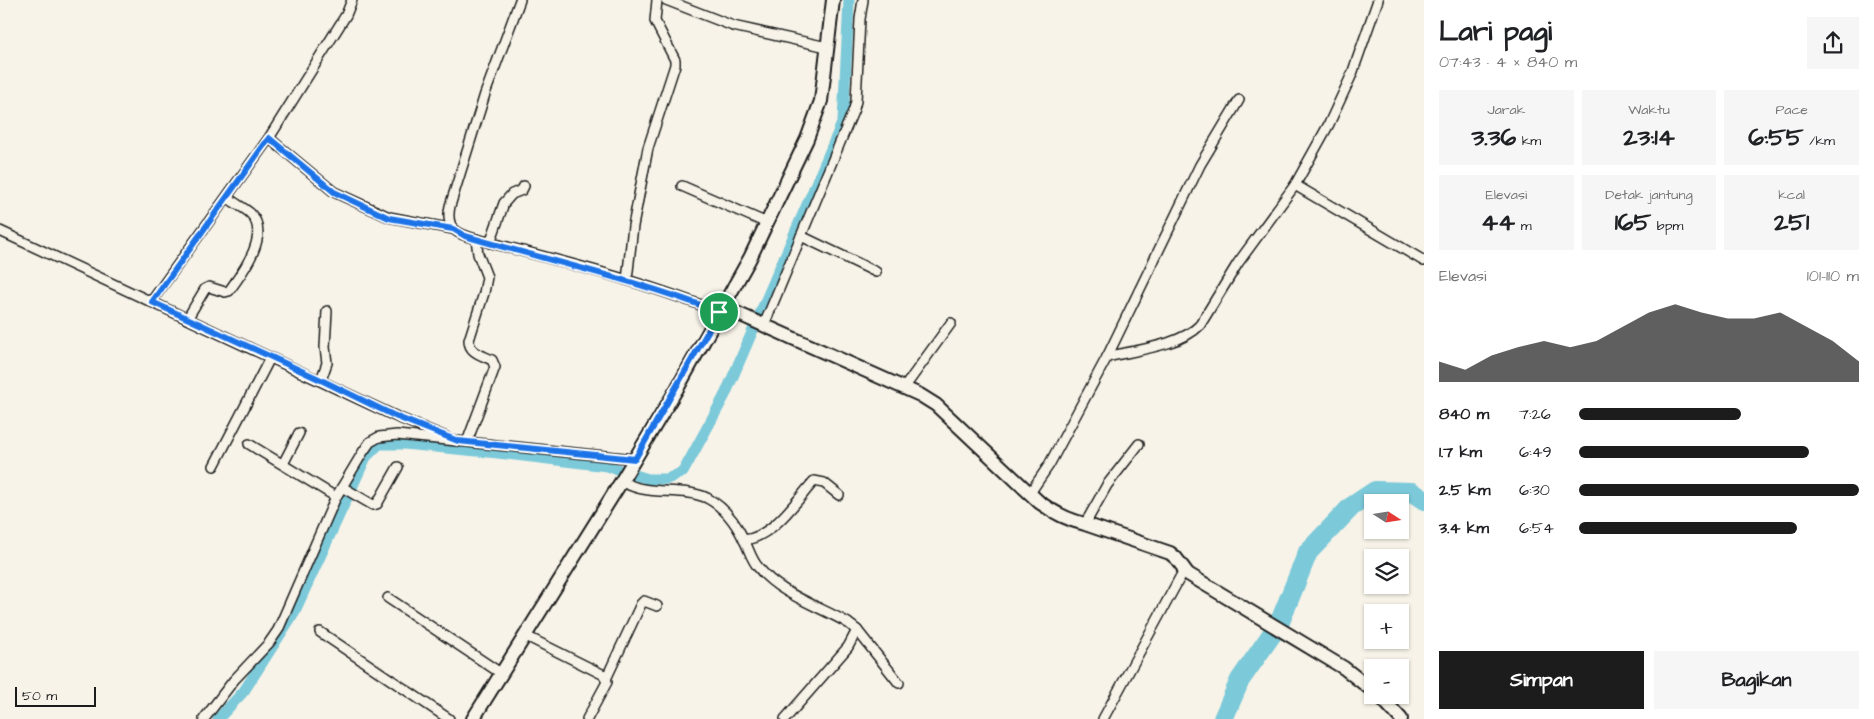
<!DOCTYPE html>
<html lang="id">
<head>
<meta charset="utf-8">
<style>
  :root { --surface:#fff; --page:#f6f6f6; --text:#202124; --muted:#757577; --accent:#1c1c1c }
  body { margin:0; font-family:"Architects Daughter",sans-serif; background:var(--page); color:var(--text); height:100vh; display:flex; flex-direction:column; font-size:19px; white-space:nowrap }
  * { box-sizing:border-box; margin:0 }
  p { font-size:16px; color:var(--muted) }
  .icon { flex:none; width:28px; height:28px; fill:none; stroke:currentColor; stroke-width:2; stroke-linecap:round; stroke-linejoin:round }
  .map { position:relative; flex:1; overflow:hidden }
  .details { display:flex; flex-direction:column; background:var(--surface); width:450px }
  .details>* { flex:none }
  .needle { width:32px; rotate:102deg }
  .fabs { position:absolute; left:1364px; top:494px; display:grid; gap:10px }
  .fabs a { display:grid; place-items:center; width:45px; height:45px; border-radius:0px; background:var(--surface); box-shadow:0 1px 4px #0004; font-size:25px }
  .scale { position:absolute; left:15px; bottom:12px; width:81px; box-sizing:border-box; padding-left:5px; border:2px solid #1c1c1c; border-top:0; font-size:14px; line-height:18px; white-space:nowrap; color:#1c1c1c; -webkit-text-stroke:4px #f7f3e8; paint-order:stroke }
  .pin { position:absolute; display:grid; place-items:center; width:42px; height:42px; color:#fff; margin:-21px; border:2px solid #fff; border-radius:50%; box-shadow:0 1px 5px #0007 }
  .round { display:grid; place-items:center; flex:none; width:52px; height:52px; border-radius:0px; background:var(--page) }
  .summary { display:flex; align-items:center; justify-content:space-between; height:85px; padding:0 15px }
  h1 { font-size:28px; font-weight:700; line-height:38px }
  .figures { display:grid; grid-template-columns:repeat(3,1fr); gap:8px; height:85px; padding:5px 15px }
  .figures div { display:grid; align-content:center; border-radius:0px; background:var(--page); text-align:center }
  .figures b { font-size:25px; font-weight:700 }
  .figures small { font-size:14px; font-weight:400 }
  .figures p { font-size:14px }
  .chart { height:140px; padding:10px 15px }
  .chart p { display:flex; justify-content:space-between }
  .chart svg { width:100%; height:90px; margin-top:5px; fill:var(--accent); opacity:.7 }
  .action { display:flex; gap:10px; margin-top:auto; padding:10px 15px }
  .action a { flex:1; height:58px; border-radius:0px; background:var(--accent); color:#fff; font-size:20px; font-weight:700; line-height:58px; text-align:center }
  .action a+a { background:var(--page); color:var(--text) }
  ul { padding:0 15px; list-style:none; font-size:16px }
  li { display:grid; grid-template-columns:80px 60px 1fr; align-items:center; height:38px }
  li i { height:12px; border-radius:6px; background:var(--accent) }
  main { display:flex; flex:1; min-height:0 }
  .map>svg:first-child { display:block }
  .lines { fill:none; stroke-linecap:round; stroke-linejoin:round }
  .canal { stroke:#7bc9d9; stroke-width:11 }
  .river { stroke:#7bc9d9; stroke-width:20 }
  .minor-casing { stroke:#1c1c1c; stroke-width:12 }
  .secondary-casing { stroke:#1c1c1c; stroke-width:16 }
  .minor { stroke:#f7f3e8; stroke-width:9 }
  .secondary { stroke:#f7f3e8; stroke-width:12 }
  .route-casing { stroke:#fff; stroke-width:10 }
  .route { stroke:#1a73e8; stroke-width:6 }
</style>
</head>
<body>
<main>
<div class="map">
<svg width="1424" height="719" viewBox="0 0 1424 719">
  <rect width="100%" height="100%" fill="#f7f3e8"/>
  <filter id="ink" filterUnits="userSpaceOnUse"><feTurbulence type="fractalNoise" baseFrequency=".02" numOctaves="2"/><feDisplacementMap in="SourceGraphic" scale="10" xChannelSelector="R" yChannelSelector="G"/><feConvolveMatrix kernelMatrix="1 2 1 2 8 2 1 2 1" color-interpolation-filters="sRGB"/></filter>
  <g filter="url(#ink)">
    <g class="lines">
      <path class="canal" d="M218,719L244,691L294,613L366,457L379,444H404L498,453L607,466L648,479H667L683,472L725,395L843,121L849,0"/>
      <path class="river" d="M1223,719L1240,680L1279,624L1308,552L1351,507L1375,491L1412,492L1424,500"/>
      <defs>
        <g id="minor">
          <path d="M520,0L485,94L450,206C445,229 457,234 476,239C558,260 641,281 719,312"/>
          <path d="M666,0L733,26L827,47"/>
          <path d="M269,138L334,192L389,217L453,229"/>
          <path d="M1295,185L1424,261"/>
          <path d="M682,186L767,223"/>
          <path d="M0,231L397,417L446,437"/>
          <path d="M801,236L876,272"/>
          <path d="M490,243L504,203L512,194L522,190L524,186"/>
          <path d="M627,280L633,226L648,148L675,65V60L655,21L657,0"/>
          <path d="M151,302L269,138L346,15L352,0"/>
          <path d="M187,319L205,289L209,287L225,292L229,291C242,273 272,234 250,213C243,207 234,203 227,197"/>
          <path d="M764,325L854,109L856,101L860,19L863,0"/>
          <path d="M1107,357L1200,165L1239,100"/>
          <path d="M321,380L327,363L325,347L327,311"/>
          <path d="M904,388L951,323"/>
          <path d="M467,442L495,367L492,360C482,355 469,353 469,340L484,293L487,277L478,254L476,239"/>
          <path d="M249,444L336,497"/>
          <path d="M283,464L299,433"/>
          <path d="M214,466L270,358"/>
          <path d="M621,482C628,484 635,488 643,489C663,493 687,489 707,498C724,507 736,523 744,540C749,549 751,559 758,567C779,594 819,606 848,623L857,630L848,647L785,719"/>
          <path d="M342,487L373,505L377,504L398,467"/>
          <path d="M1030,493L1049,465L1107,357C1135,350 1180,346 1200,325L1238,263L1295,185L1329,124L1352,74L1378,0"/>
          <path d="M1085,524L1107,485L1139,444"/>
          <path d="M744,540C773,537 796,501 814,481L824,483L839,495"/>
          <path d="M388,598L502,674"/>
          <path d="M857,630L899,683"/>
          <path d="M320,632L449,719"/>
          <path d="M526,636L604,675L607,682L587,719"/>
          <path d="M606,679L641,604L644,601L657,606"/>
          <path d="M204,719L234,680L269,643L278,630L336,497L363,452L370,442L379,437L397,435L635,459"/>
          <path d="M1103,719L1184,570"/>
        </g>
        <g id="secondary">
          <path d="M723,307L920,395L936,405L1039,502C1054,513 1068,520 1085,524L1170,553L1176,558L1188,574L1344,668L1372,690"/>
          <path d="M1379,695L1401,719"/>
          <path d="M473,719L621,482L678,387L750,258L807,139L821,101L833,0"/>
        </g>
      </defs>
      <use href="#minor" class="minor-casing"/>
      <use href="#secondary" class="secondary-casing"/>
      <use href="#minor" class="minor"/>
      <use href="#secondary" class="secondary"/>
    </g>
  </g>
  <g class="lines" filter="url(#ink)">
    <defs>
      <path id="route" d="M269,138L334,192L389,218L453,229L465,236C550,261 637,280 719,312L635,459L458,441L397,417L321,380L152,302Z"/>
    </defs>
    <use href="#route" class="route-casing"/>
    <use href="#route" class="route"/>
  </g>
</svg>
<div class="fabs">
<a><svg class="needle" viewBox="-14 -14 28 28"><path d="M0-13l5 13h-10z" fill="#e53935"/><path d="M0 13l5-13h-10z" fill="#757577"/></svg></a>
<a><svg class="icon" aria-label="layers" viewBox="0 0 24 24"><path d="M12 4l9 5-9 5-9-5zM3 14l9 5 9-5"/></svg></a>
<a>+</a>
<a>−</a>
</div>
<div class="scale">50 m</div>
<div class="pin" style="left:719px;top:312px;background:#1e9e55"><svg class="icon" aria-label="arrive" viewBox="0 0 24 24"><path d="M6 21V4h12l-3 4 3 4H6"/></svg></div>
</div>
<section class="details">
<div class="summary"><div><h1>Lari pagi</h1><p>07:43 · 4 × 840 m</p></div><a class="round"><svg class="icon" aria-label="share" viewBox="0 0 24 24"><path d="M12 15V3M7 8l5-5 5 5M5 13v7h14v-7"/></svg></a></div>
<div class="figures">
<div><p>Jarak</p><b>3.36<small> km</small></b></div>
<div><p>Waktu</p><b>23:14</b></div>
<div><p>Pace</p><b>6:55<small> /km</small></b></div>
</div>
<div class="figures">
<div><p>Elevasi</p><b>44<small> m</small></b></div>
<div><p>Detak jantung</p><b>165<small> bpm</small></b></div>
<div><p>kcal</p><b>251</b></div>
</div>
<div class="chart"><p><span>Elevasi</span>101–110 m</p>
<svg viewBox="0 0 160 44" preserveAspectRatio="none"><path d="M0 44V34L10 38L20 31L30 27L40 24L50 27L60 24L70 17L80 10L90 6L100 10L110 13L120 13L130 10L140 17L150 24L160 34V44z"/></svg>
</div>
<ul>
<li><b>840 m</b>7:26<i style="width:58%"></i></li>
<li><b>1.7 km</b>6:49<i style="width:82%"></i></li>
<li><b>2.5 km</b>6:30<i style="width:100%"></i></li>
<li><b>3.4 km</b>6:54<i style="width:78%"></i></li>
</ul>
<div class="action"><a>Simpan</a><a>Bagikan</a></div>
</section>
</main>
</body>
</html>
